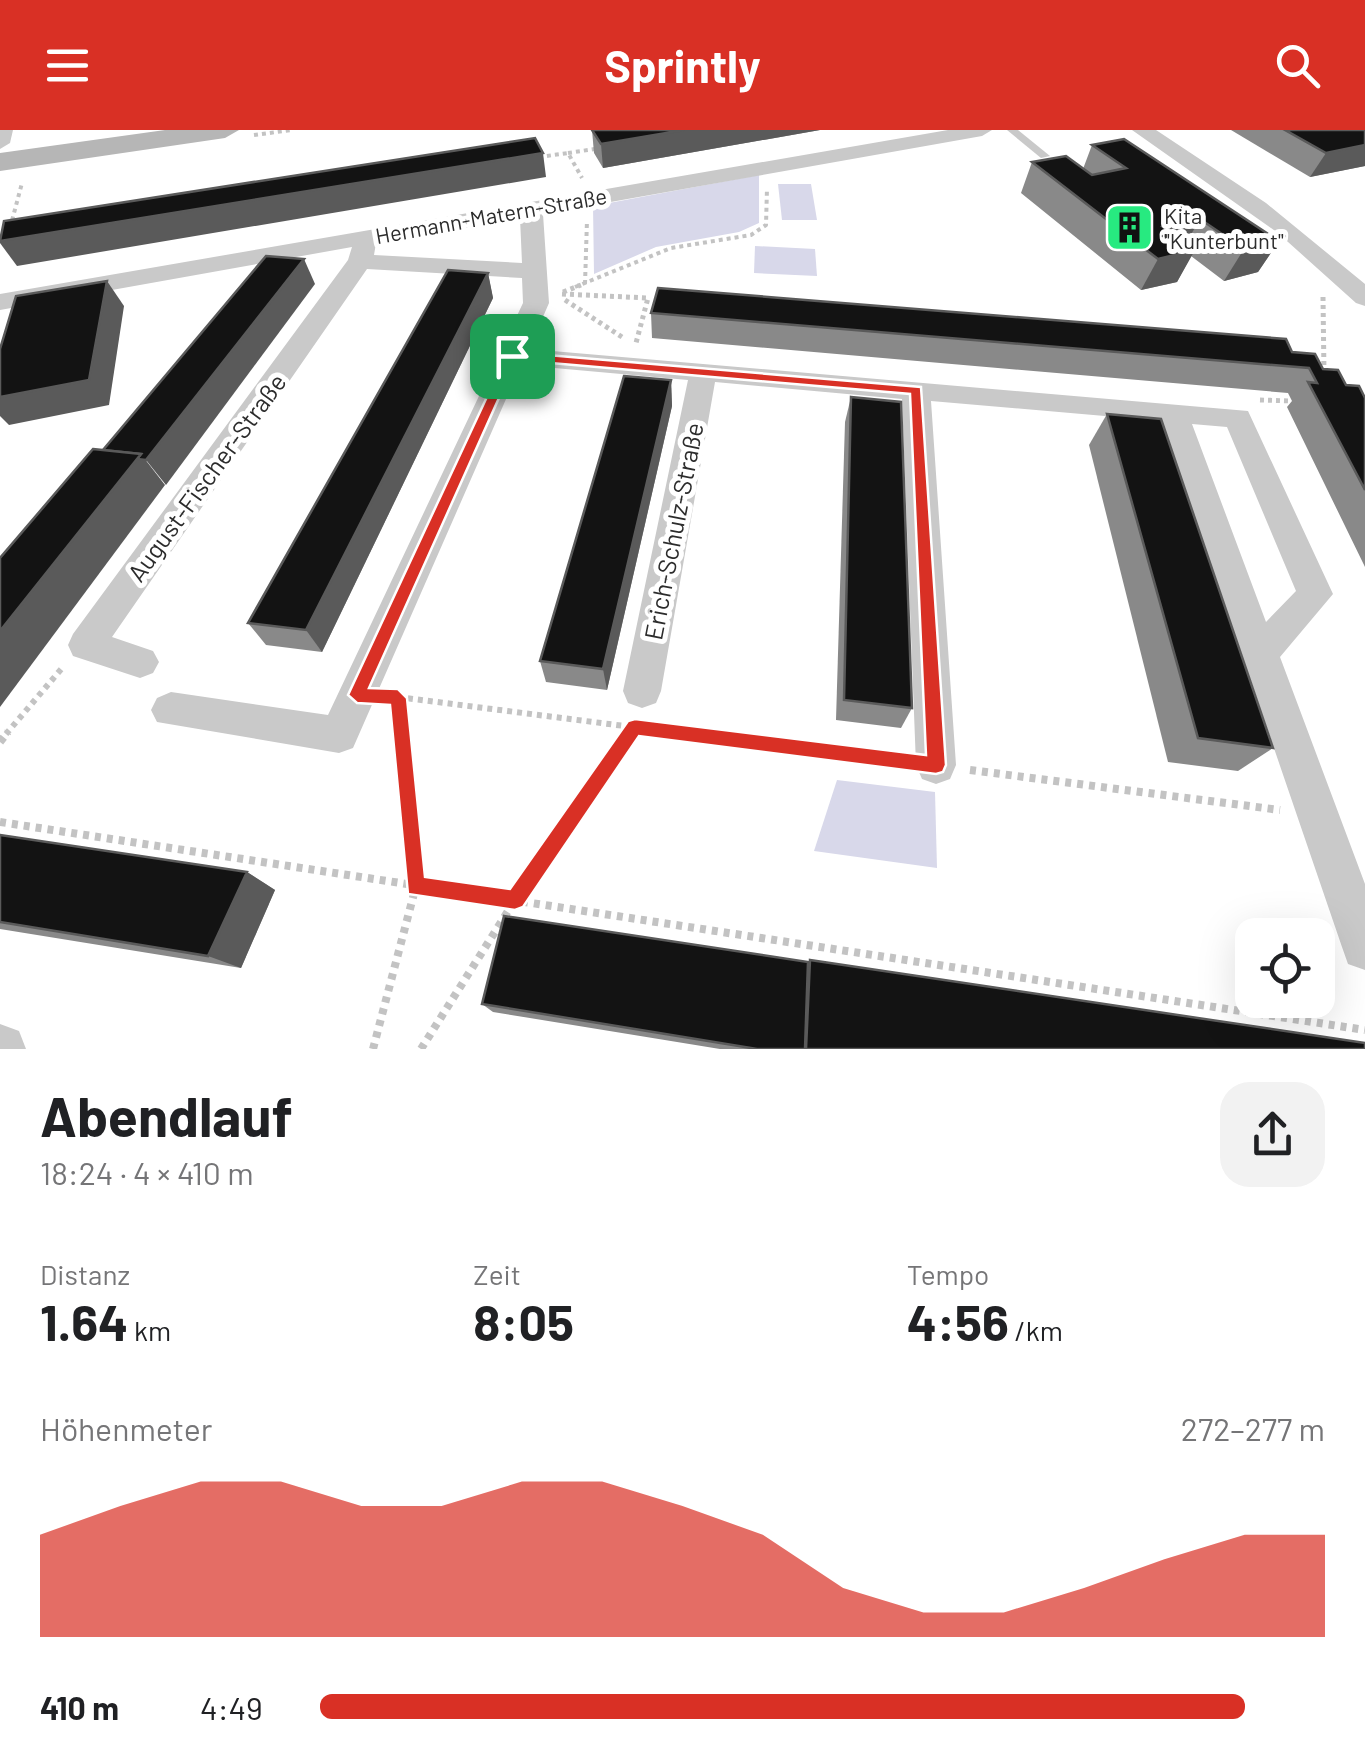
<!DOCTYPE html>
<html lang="de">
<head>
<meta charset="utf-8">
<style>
  :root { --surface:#fff; --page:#f2f2f2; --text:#202124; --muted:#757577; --accent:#d93025 }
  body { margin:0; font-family:Barlow,sans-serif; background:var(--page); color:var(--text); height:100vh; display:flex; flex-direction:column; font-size:38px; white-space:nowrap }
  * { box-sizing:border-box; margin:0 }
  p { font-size:32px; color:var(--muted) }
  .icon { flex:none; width:55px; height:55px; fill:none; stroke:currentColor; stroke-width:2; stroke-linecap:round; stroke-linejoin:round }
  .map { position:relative; height:919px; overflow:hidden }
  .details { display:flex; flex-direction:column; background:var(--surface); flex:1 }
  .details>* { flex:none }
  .fabs { position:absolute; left:1235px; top:788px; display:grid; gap:20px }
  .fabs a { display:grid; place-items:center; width:100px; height:100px; border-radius:20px; background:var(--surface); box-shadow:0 10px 40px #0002; font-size:50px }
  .pin { position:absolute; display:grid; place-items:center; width:85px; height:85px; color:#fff; margin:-42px; border-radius:20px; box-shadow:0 5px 15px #0006 }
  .round { display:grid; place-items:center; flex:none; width:105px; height:105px; border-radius:30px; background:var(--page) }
  .head { display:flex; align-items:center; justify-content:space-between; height:170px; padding:0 40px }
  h1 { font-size:55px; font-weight:700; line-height:75px }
  .stats { display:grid; grid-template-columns:repeat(3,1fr); gap:15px; height:170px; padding:10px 40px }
  .stats div { display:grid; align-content:center }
  .stats b { font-size:50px; font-weight:700 }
  .stats small { font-size:28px; font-weight:400 }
  .stats p { font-size:28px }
  .chart { height:280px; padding:20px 40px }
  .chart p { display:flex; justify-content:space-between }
  .chart svg { width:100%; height:180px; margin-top:10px; fill:var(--accent); opacity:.7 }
  ul { padding:0 40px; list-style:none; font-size:32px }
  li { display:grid; grid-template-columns:160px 120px 1fr; align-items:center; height:75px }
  li i { height:25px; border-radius:12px; background:var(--accent) }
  header { display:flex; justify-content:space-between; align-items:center; height:130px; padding:0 40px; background:var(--accent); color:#fff; font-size:45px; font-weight:700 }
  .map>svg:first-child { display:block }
  .green { fill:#d8d8ea }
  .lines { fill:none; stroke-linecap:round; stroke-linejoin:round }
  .path-far3 { stroke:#c3c3c3; stroke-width:4; stroke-dasharray:4 4; stroke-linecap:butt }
  .path-far2 { stroke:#c3c3c3; stroke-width:5; stroke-dasharray:4 4; stroke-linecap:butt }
  .path-far1 { stroke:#c3c3c3; stroke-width:6; stroke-dasharray:5 5; stroke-linecap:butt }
  .path { stroke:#c3c3c3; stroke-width:8; stroke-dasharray:6 6; stroke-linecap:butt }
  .service { fill:#c9c9c9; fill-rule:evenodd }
  .minor { fill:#c9c9c9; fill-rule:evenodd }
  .secondary { fill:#b6b6b6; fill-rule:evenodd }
  .wall { fill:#898989 }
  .shaded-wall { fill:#5a5a5a }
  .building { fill:#131313; stroke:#5a5a5a; stroke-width:2.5 }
  .route { fill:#d93025; stroke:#fff; stroke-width:2.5; fill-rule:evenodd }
  .labels { text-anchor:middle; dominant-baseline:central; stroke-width:10; stroke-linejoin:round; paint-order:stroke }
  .far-street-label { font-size:22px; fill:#2c2c2c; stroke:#fff }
  .far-poi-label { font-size:22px; fill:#2c2c2c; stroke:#fff; text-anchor:start }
  .street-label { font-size:25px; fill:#2c2c2c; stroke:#fff }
</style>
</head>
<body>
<header><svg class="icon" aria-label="menu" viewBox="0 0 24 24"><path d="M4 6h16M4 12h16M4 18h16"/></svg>Sprintly<svg class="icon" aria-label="search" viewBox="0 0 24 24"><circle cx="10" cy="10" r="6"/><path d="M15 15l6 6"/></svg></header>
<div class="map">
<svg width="1365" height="919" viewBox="0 0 1365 919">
  <rect width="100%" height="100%" fill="#fff"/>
  <g class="green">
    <path d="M759,45V93L739,102L656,117L594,144L593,76Z"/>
    <path d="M778,54H811L817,90H782Z"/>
    <path d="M755,116L815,119L817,146L754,143Z"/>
    <path d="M837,650L935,662L937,738L814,721Z"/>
  </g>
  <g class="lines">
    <g class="path-far3">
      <path d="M254,5L292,0"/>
      <path d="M568,23L601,18"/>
      <path d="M539,27L568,23L582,48"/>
      <path d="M10,98L22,53"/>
      <path d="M585,154L587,90"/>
      <path d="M575,157L671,118L751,105L766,95L767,58"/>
    </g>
    <g class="path-far2">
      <path d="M563,162L581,155"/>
      <path d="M562,164L648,168L636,213"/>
      <path d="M1323,167L1324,244"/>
      <path d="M565,170L622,207"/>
      <path d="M1260,270L1292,271"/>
    </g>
    <g class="path-far1">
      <path d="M398,567L687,604"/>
      <path d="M398,567L402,604"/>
      <path d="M6,604L63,537"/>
      <path d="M629,604L635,595"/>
    </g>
    <g class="path">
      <path d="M668,602L898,631"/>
      <path d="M0,612L8,602"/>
      <path d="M970,640L1280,680"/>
      <path d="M0,692L1365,900"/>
      <path d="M373,919L416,756L401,602"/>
      <path d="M421,919L515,770L631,602"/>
    </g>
    <path class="service" d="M1007,0H1018L1050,26L1041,28Z"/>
    <g class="minor">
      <path d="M0,0H13L10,13L0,19Z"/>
      <path d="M948,0H992L982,6L543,84L549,173L529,219L1248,281L1333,464L1280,527L1365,754V840L1348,834L1342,817L1162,291L931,271L956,635L950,649L936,654L922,649L916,635L902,269L715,252L661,561L656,573L642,578L628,573L623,561L688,250L521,235L353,618L339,623L157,592L151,580L157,568L171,562L328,585L523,173L522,148L367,139L112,507L153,521L159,532L153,543L140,548L73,526L68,515L73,504L348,130L352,117L0,180V164ZM520,88L522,133L374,125L376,113ZM1192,294L1227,297L1296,461L1266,492Z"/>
      <path d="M1132,0H1156L1266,73L1365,154V176L1356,173L1278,103Z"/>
      <path d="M0,894L19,901L26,919H0Z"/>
    </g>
    <path class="secondary" d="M165,0H239L225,8L0,41V23Z"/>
  </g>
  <g class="wall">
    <path d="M592,0H820L603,38L594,23Z"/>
    <path d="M1231,0H1365V36L1310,47Z"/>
    <path d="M1092,15L1279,111L1258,142L1224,151L1191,126L1177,152L1141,160L1021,63L1032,32L1083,39Z"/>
    <path d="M488,143L493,168L322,522L266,515L248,493Z"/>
    <path d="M651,183L1292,222L1365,268V437L1287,277L1292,271L1288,263L652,208Z"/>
    <path d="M671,250L672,276L607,560L546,552L540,531Z"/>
    <path d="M851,267L912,578L901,598L836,590L845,292Z"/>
    <path d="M1107,284L1273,618L1238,641L1168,632L1089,315Z"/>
    <path d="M0,705L247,742L275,760L241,838L0,799Z"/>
    <path d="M810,830L1365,919H720L493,882L482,874L808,832Z"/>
  </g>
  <g class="shaded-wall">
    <path d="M684,0H820L603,38L601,14Z"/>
    <path d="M1365,15V36L1310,47L1326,23Z"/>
    <path d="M543,23L546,47L17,136L0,113V111Z"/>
    <path d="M1200,89L1182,120L1163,97Z"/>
    <path d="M1279,111L1258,142L1224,151L1244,119Z"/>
    <path d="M1195,120L1177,152L1141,160L1158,129Z"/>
    <path d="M304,129L315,154L166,355L146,330Z"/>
    <path d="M488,143L493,168L322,522L306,500Z"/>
    <path d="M107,151L124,176L109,275L9,295L0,286V267Z"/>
    <path d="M671,250L672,276L607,560L603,539Z"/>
    <path d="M141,324L165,355L0,577V501Z"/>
    <path d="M247,742L275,760L241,838L208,826Z"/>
  </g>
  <g class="building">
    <path d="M592,0H684L601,14Z"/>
    <path d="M1285,0H1365V15L1326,23Z"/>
    <path d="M535,8L543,23L0,111L4,91Z"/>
    <path d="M1124,9L1279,111L1244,119L1200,89L1163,97L1195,120L1158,129L1032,32L1066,26L1092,45L1126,38L1092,15Z"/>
    <path d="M266,126L304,129L146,330L137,329L141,324L103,320Z"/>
    <path d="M448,140L488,143L306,500L248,493Z"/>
    <path d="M107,151L89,250L0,267V219L16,166Z"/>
    <path d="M658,158L1286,209L1292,222L1315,224L1323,239L1338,240L1346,255L1359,256L1365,268V360L1308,252L1317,253L1309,238L651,183Z"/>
    <path d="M624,246L671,250L603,539L540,531Z"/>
    <path d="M851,267L901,272L912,578L844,570Z"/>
    <path d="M1107,284L1161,289L1273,618L1198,608Z"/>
    <path d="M93,319L141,324L0,501V428Z"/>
    <path d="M0,705L247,742L208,826L0,792Z"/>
    <path d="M504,786L808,832L805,919H757L482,874Z"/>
    <path d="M810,830L1365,913V919H806Z"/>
  </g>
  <path class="route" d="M512,222L921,257L946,635L943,642L936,644L639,606L523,777L515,780L408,764L390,575L357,573L348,565L506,226ZM516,230L910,264L926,625L635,589L628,591L510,759L425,747L407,568L398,559L369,558Z"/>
  <defs>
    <symbol id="building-square" viewBox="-11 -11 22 22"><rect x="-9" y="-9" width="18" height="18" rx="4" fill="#27ea80" stroke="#fff"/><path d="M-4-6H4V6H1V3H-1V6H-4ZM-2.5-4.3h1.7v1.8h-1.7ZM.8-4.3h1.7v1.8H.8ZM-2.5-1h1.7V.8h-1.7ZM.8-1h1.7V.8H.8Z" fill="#111"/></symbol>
  </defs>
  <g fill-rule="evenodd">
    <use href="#building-square" x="1102" y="70" width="55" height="55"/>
  </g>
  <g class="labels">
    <g class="far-street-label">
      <text transform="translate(491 85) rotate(-10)">Hermann-Matern-Straße</text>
    </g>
    <g class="far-poi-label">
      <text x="1164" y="85">Kita<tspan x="1164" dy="25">"Kunterbunt"</tspan></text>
    </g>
    <g class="street-label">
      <text transform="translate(206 347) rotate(-54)">August-Fischer-Straße</text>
      <text transform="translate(673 401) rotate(-79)">Erich-Schulz-Straße</text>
    </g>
  </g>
</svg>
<div class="fabs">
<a><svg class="icon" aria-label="locate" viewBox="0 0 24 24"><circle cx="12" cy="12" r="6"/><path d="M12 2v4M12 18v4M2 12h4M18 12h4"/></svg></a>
</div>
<div class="pin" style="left:512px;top:226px;background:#1e9e55"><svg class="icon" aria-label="arrive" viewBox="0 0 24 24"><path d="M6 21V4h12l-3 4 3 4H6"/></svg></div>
</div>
<section class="details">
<div class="head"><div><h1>Abendlauf</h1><p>18:24 · 4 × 410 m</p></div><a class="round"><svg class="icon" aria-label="share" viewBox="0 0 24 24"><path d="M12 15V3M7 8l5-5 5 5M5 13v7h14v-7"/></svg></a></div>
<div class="stats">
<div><p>Distanz</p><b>1.64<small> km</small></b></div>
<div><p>Zeit</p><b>8:05</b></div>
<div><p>Tempo</p><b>4:56<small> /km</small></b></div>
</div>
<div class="chart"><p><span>Höhenmeter</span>272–277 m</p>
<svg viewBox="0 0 160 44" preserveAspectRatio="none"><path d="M0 44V19L10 12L20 6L30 6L40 12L50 12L60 6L70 6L80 12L90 19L100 32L110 38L120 38L130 32L140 25L150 19L160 19V44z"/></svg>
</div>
<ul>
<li><b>410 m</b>4:49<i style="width:92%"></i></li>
</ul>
</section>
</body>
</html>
